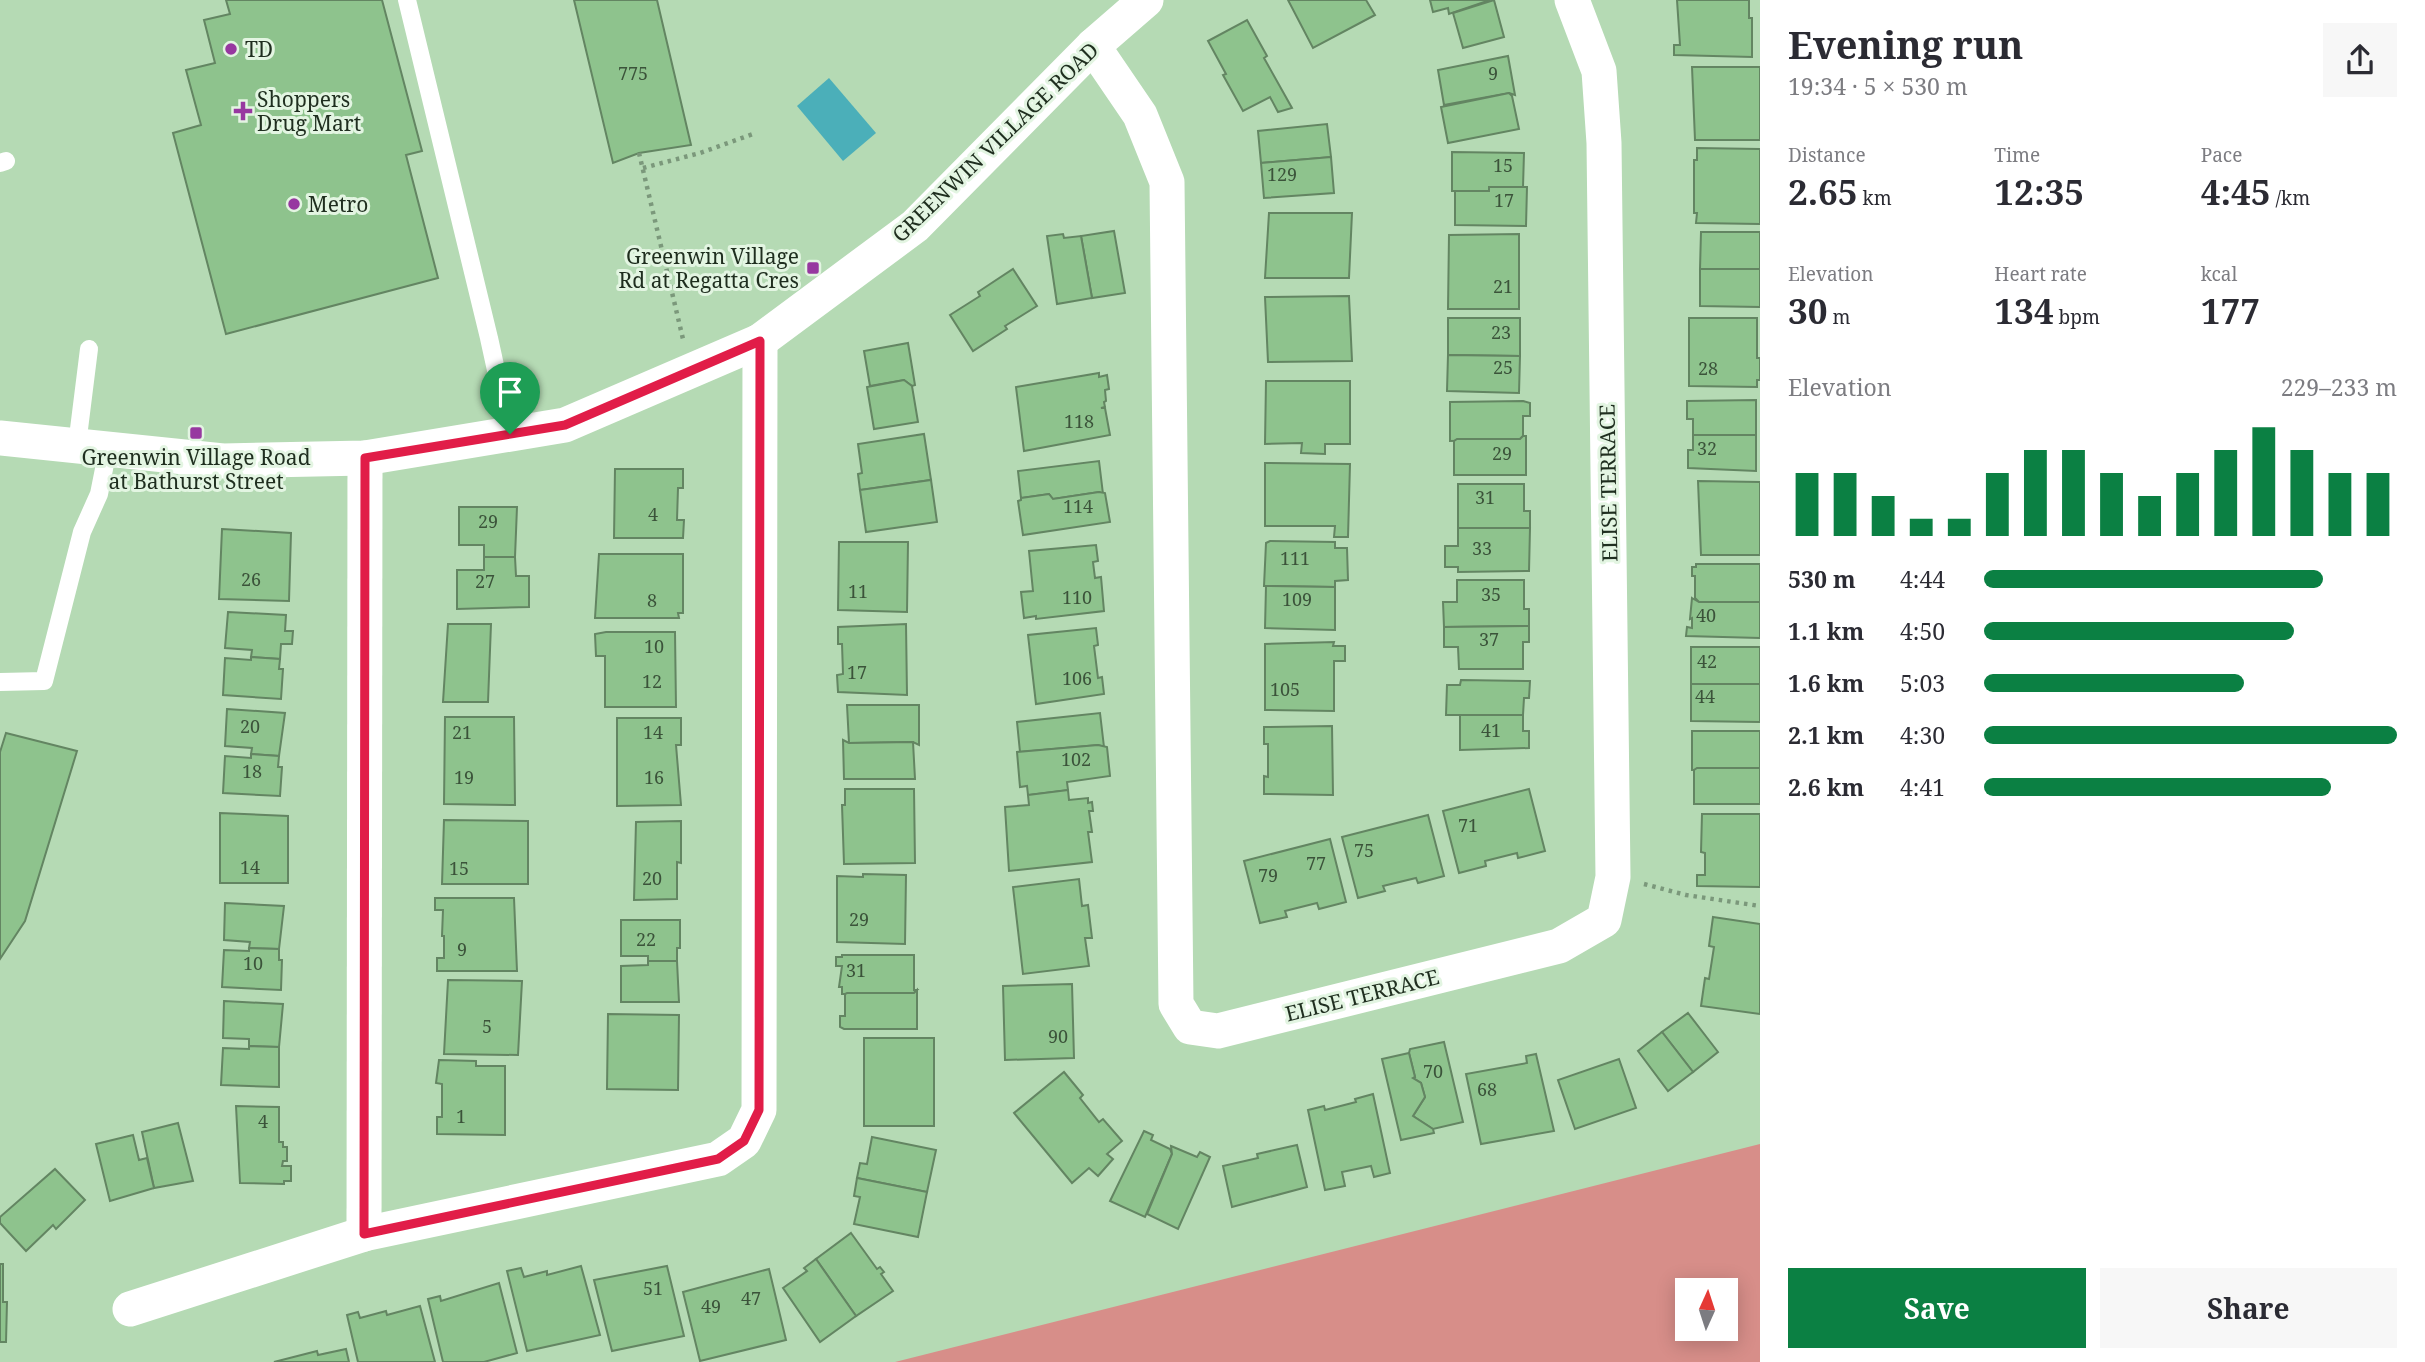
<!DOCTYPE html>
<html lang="en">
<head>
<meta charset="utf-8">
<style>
  :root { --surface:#fff; --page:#f7f7f7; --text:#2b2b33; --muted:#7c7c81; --accent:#0b8043 }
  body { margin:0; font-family:"Noto Serif",serif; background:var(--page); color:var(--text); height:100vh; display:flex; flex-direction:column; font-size:26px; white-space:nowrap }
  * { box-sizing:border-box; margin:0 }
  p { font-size:23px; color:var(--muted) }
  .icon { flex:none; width:38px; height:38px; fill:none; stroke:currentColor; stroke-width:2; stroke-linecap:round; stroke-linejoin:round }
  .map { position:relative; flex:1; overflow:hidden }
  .side { display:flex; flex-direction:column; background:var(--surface); width:665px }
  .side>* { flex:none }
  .needle { width:46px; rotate:3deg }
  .buttons { position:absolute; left:1675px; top:1278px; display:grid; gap:14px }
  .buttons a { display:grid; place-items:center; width:63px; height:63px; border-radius:0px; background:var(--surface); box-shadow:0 4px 18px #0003; font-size:35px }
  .pin { position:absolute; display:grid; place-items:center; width:60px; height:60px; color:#fff; margin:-72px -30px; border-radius:50% 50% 50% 0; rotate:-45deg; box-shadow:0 0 7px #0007 }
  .pin .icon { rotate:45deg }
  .round { display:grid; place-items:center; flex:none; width:74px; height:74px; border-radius:0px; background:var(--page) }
  .overview { display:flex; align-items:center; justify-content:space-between; height:119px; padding:0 28px }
  h1 { font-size:38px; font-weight:700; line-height:52px }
  .figures { display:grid; grid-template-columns:repeat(3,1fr); gap:10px; height:119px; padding:7px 28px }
  .figures div { display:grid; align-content:center }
  .figures b { font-size:35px; font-weight:700 }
  .figures small { font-size:19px; font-weight:400 }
  .figures p { font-size:19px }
  .chart { height:196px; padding:14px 28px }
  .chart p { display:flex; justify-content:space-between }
  .chart svg { width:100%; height:126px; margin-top:7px; stroke:var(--accent); stroke-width:6 }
  .primary-button { display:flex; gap:14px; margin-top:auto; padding:14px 28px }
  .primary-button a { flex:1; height:80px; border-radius:0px; background:var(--accent); color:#fff; font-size:28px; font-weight:700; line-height:80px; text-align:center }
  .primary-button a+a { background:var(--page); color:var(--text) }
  ul { padding:0 28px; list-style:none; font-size:23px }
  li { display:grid; grid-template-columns:112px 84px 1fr; align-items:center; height:52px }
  li i { height:18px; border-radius:9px; background:var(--accent) }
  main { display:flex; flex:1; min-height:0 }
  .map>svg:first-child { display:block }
  .green { fill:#d78e89; fill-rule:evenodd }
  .water { fill:#4bafb9 }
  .building { fill:#8ec38d; stroke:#638562; stroke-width:2 }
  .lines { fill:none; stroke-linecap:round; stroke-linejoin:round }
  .path { stroke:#7b987b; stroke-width:4.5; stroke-dasharray:3.5 5; stroke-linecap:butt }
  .lane { stroke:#fff; stroke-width:18 }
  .street { stroke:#fff; stroke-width:35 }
  .route-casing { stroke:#fff; stroke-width:14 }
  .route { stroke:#e11d48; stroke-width:9 }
  .poi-dot { fill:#9738a0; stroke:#e3f5e2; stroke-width:2.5 }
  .labels { text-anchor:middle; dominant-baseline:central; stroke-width:6; stroke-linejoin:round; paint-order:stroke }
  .number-label { font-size:18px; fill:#3b533a }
  .poi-label { font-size:21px; fill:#1f2e1f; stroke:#e3f5e2; text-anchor:start }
  .street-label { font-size:21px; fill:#1f2e1f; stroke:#e3f5e2 }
</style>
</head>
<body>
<main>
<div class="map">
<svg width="1760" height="1362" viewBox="0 0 1760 1362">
  <rect width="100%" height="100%" fill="#b5dab4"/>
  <path class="green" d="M1760,1144V1362H895ZM1687,1290H1726V1328H1687Z"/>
  <path class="water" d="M829,78L876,133L843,161L797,106Z"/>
  <g class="building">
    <path d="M226,0H382L422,151L406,155L438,278L226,334L173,133L201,125L186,70L215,63L204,20L230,14Z"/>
    <path d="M574,0H657L691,145L639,153L613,163Z"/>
    <path d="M1288,0H1366L1375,15L1313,48Z"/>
    <path d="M1430,0H1490L1449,14L1448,8L1433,12Z"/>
    <path d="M1494,0L1504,37L1463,48L1453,13Z"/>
    <path d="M1677,0H1749V18H1752V57L1674,55V45H1680Z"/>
    <path d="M1247,20L1267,56L1264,58L1292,108L1278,112L1270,97L1243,111L1223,75L1226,74L1208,41Z"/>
    <path d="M1508,56L1515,95L1509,93L1444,105L1438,70Z"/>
    <path d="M1692,67H1760V140H1695Z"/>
    <path d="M1509,93L1512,96L1519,129L1448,143L1441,107Z"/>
    <path d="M1327,124L1331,157L1261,163L1258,131Z"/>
    <path d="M1697,148L1760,149V224L1696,223L1697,213H1694V160H1697Z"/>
    <path d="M1452,152L1524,153L1523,187H1489V191H1452Z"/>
    <path d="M1331,157L1334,193L1264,198L1261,163Z"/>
    <path d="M1489,187H1527L1526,226L1455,225V191H1489Z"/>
    <path d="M1269,213H1352L1349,278H1265Z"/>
    <path d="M1114,231L1125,293L1092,298L1081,236Z"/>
    <path d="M1701,232H1760V269H1700Z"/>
    <path d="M1063,234L1064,238L1081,236L1092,298L1057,304L1047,236Z"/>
    <path d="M1519,234V309H1448L1449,235Z"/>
    <path d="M1013,269L1037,306L1005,326L1007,329L973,351L950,315L980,296L978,292Z"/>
    <path d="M1700,269H1760V307L1700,306Z"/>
    <path d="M1349,296L1352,361L1268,362L1265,297Z"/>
    <path d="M1448,318H1520V356L1448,355Z"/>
    <path d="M1689,318H1757V358H1760V380H1757V387L1689,386Z"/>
    <path d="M908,343L915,385L912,386L904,380L870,386L864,351Z"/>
    <path d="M1448,355L1520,356L1519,393L1447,391Z"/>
    <path d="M1099,373V377L1107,375L1109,389L1105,390L1106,401L1104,402L1105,407L1101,408H1105L1110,435L1024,451L1016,387Z"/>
    <path d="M904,380L912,386L918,422L874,429L867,387Z"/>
    <path d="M1266,381H1350V444H1325V454L1301,453L1302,443L1265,444Z"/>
    <path d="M1756,400V435H1693V419H1687V401Z"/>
    <path d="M1523,401L1530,403V416H1523V436L1520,439L1450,441V402Z"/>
    <path d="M924,434L931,480L860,490L858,474L862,473L858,444Z"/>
    <path d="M1693,435H1756V471L1688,468V450H1693Z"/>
    <path d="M1523,436H1526V475H1454V441L1457,439H1520Z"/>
    <path d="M1099,461L1103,494L1099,492L1053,499L1049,494L1021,498L1018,471Z"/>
    <path d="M1265,463L1350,464L1348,537H1334L1335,526H1265Z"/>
    <path d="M615,469H683V488H678L677,520H684L683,538H614Z"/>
    <path d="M931,480L937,522L866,532L860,490Z"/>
    <path d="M1698,481L1760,482V555H1701Z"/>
    <path d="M1458,484H1524V511H1530V528H1458Z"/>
    <path d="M1099,492L1105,493L1110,522L1023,535L1018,501L1021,500V498L1049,494L1053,499Z"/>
    <path d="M459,507H517L515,557H484V545H459Z"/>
    <path d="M1458,528H1530L1529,571L1458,572V567H1445V546H1458Z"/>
    <path d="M222,529L291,533L289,601L219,599Z"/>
    <path d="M1270,541L1335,542V548H1347L1348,580L1335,581V587L1264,586L1266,543Z"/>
    <path d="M839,542H908L907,612L838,610Z"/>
    <path d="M1096,545L1098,561L1093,562L1095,578L1101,577L1104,611L1036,619V616L1024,618L1021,592L1033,591L1029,551Z"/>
    <path d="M599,554H683V613H678L679,618H595Z"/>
    <path d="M484,557H515L516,576H529V607L457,609V570H484Z"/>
    <path d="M1696,564H1760V604L1699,602L1695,598V576H1692V567H1696Z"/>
    <path d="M1457,580H1524V609H1529V626L1444,627L1443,602H1457Z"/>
    <path d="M1266,586L1335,587V630L1265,628Z"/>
    <path d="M1692,598L1699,602H1760V638L1686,636L1687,627L1692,628V618L1690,619Z"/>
    <path d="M228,612L286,615L285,631H293L292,644H281L280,659L251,657L252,650L225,648Z"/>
    <path d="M448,624H491L488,702H443Z"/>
    <path d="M906,624L907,695L838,692L837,675L843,674L842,644H838V627Z"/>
    <path d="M1529,626V642H1523V669H1459L1458,647H1444V627Z"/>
    <path d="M1096,628L1098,645L1094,646L1098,678L1102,677L1104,694L1036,704L1028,635Z"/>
    <path d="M606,632H675L676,707H605V656H596L595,634Z"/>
    <path d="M1334,642L1333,646H1345V661H1334V711L1265,710V644Z"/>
    <rect x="1691" y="647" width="69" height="37"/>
    <path d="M251,657L280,659L279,669H283L281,699L223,695L225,658L251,660Z"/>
    <path d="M1461,680L1530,681L1529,698H1524L1523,715H1446L1447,685H1460Z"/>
    <path d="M1691,684H1760V722L1691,721Z"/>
    <path d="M847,705H919V745L913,742L849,743Z"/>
    <path d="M227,709L285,713L279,756L251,754L252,748L225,746Z"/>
    <path d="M1100,713L1104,747L1098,745L1020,752L1017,722Z"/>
    <path d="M1460,715H1523V731H1529V748L1460,750Z"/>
    <path d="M445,717H514L515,805L444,804Z"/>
    <path d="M617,718H681V745H676L681,805L617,806Z"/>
    <path d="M1332,726L1333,795L1264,794V776L1268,777V744H1264V727Z"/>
    <path d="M1692,731H1760V768L1692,770Z"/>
    <path d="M6,733L77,751L25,921L0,959V752Z"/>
    <path d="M843,740L849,743L913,742L915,779H844Z"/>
    <path d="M1098,745L1107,747L1110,776L1067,782L1068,790L1028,795L1027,786L1020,787L1017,752Z"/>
    <path d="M251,754L279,756L278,767H282L280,796L223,793L225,756L251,758Z"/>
    <path d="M1697,768H1760V804H1694V770Z"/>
    <path d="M845,789H914L915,863L844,864L842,805H845Z"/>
    <path d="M1529,789L1545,851L1518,858L1517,853L1485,861L1486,866L1459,873L1443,811Z"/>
    <path d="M1068,790L1069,800L1088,798V803L1092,802L1093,811H1089L1092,832H1088L1092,862L1009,871L1005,807L1029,805L1028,795Z"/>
    <path d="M220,813L288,816V883H220Z"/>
    <path d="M1702,814H1760V887L1697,886V875H1705V853L1701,852Z"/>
    <path d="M1428,815L1444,876L1418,883L1416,878L1383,886L1385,891L1358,898L1342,837Z"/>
    <path d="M444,820L528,821V884H442Z"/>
    <path d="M681,821V863L677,862V899L634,900L636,822Z"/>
    <path d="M1330,839L1346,902L1319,909L1317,903L1285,911L1287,917L1260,923L1244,861Z"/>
    <path d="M863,874L906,875L905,944L837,942V876L863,877Z"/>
    <path d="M1079,879L1082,906L1088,905L1092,938H1085L1089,966L1023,974L1013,887Z"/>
    <path d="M435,898H514L517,971H437V958H444V936H442L443,910H435Z"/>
    <path d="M225,903L284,906L279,949L249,948L250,942L224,940Z"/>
    <path d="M1713,917L1760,924V1014L1701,1006L1705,978L1709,979L1714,947L1709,946Z"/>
    <path d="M621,920H680V948H677V961H648V956H621Z"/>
    <path d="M249,948L279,949V960H282L281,990L222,987L224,950L249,951Z"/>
    <path d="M842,955H914V990H917L914,993L842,994V987H839L842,966H836V957H842Z"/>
    <path d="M648,961H677L679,1002H621V966L648,965Z"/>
    <path d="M448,980L522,981L518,1055L444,1054Z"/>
    <path d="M1072,984L1074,1058L1005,1060L1003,986Z"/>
    <path d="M917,990V1029H844L840,1027V1016H845V994L847,993H914Z"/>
    <path d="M224,1001L283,1004L279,1047L249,1046V1039L223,1038Z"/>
    <path d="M1688,1013L1718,1052L1693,1072L1662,1032Z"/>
    <path d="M608,1014L679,1015L678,1090L607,1089Z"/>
    <path d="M1662,1032L1693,1072L1668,1091L1638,1051Z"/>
    <rect x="864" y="1038" width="70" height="88"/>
    <path d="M1444,1042L1463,1122L1433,1129L1413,1116L1425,1097L1421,1083L1413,1078L1415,1077L1409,1053L1410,1049Z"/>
    <path d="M249,1046L279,1047V1087L221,1085L223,1048L249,1049Z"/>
    <path d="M1409,1053L1415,1077L1413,1078L1421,1083L1425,1097L1413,1116L1433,1129L1434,1133L1401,1140L1382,1059Z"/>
    <path d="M1536,1054L1554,1131L1481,1144L1466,1074L1527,1063L1526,1056Z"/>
    <path d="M1619,1059L1636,1108L1575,1129L1558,1080Z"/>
    <path d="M439,1060L476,1061V1066H505V1135L437,1134V1117H442V1084L436,1083Z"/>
    <path d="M1064,1072L1083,1095L1080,1098L1099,1122L1103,1119L1122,1141L1107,1154L1113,1159L1098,1176L1089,1168L1072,1183L1014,1113Z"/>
    <path d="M1373,1094L1390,1173L1374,1177L1371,1166L1342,1172L1345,1186L1325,1190L1308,1110L1324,1106L1325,1110L1356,1102L1355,1099Z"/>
    <path d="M236,1106L279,1107V1142H283V1147H287V1161H283L282,1166H291V1181H284V1184L240,1183Z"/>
    <path d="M178,1123L193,1181L154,1188L142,1132Z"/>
    <path d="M1144,1131L1153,1135L1151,1140L1170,1149L1172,1154L1145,1217L1110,1201Z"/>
    <path d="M133,1135L139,1160L147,1158L154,1188L110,1201L96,1144Z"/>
    <path d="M872,1137L936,1150L927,1192L857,1178L860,1163L867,1164Z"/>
    <path d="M1297,1145L1307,1187L1232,1207L1223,1166L1258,1158L1257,1154Z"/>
    <path d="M1171,1146L1197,1157L1200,1152L1210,1157L1178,1229L1147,1214L1172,1154Z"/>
    <path d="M55,1169L85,1200L56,1229L53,1225L26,1251L0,1223V1217Z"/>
    <path d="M857,1178L927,1192L918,1237L854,1224L860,1197L854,1196Z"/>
    <path d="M851,1233L877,1269L880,1267L884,1272L881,1274L893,1291L856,1316L816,1259Z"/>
    <path d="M816,1259L856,1316L820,1342L783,1288L807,1271L804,1268Z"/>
    <path d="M0,1264H3V1302H7L6,1342H0Z"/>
    <path d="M581,1266L600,1335L527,1351L507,1271L521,1268L524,1277L547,1271V1275Z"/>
    <path d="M667,1266L684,1336L612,1351L594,1280Z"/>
    <path d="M769,1269L786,1340L700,1361L683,1292Z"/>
    <path d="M499,1283L517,1353L484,1362H443L428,1299L440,1296L441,1301Z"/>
    <path d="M420,1306L435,1362H358L347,1315L358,1312L360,1318L386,1311L387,1315Z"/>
    <path d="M346,1349L349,1362H274L317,1351L318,1355Z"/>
  </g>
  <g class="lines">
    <g class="path">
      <path d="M639,153L683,339"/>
      <path d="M643,168L700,153L753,134"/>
      <path d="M1644,884L1686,895L1760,906"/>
    </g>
    <g class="lane">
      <path d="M407,0L489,338L510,434"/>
      <path d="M0,163L6,161"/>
      <path d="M77,445L89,349"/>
      <path d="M0,682L44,681L82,532L99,494L108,449"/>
    </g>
    <g class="street">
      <path d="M1093,46L1140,115L1167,182L1176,1004L1190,1027L1218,1031L1559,946L1604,920L1613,877L1604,143L1599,71L1572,0"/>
      <path d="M0,438L223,461L365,458L565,425L760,341L915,226L1093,46L1146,0"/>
      <path d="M364,1234L365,458"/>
      <path d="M130,1309L364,1234L718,1159L744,1141L759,1110L760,341"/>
    </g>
  </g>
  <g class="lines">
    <defs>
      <path id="route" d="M760,341L759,1110L744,1141L718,1159L364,1234L365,458L565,425Z"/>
    </defs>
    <use href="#route" class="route-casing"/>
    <use href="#route" class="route"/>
  </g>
  <g class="poi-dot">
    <circle cx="231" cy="49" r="7"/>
    <path d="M239.5 100.5h7v7h7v7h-7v7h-7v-7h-7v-7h7z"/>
    <circle cx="294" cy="204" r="7"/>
    <rect x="806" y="261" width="14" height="14" rx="3.5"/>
    <rect x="189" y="426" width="14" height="14" rx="3.5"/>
  </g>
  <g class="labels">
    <g class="number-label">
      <text x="633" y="73">775</text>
      <text x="1493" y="73">9</text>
      <text x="1503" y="165">15</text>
      <text x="1282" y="174">129</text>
      <text x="1504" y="200">17</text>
      <text x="1503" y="286">21</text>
      <text x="1501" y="332">23</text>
      <text x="1503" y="367">25</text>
      <text x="1708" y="368">28</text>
      <text x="1079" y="421">118</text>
      <text x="1707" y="448">32</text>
      <text x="1502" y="453">29</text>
      <text x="1485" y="497">31</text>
      <text x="1078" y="506">114</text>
      <text x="653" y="514">4</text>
      <text x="488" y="521">29</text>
      <text x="1482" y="548">33</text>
      <text x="1295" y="558">111</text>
      <text x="251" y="579">26</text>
      <text x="485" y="581">27</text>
      <text x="858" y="591">11</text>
      <text x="1491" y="594">35</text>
      <text x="1077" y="597">110</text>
      <text x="1297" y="599">109</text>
      <text x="652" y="600">8</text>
      <text x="1706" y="615">40</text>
      <text x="1489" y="639">37</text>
      <text x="654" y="646">10</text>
      <text x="1707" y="661">42</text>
      <text x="857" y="672">17</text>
      <text x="1077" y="678">106</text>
      <text x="652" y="681">12</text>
      <text x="1285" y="689">105</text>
      <text x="1705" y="696">44</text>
      <text x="250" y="726">20</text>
      <text x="1491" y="730">41</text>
      <text x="462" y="732">21</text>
      <text x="653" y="732">14</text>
      <text x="1076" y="759">102</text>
      <text x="252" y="771">18</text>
      <text x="464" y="777">19</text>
      <text x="654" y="777">16</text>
      <text x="1468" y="825">71</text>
      <text x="1364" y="850">75</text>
      <text x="1316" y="863">77</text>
      <text x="250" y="867">14</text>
      <text x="459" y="868">15</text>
      <text x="1268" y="875">79</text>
      <text x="652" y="878">20</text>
      <text x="859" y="919">29</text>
      <text x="646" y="939">22</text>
      <text x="462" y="949">9</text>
      <text x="253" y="963">10</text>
      <text x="856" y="970">31</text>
      <text x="487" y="1026">5</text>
      <text x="1058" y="1036">90</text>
      <text x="1433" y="1071">70</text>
      <text x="1487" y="1089">68</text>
      <text x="461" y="1116">1</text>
      <text x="263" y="1121">4</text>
      <text x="653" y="1288">51</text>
      <text x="751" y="1298">47</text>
      <text x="711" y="1306">49</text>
    </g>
    <g class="poi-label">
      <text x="245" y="49">TD</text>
      <text x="257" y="99">Shoppers<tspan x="257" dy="24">Drug Mart</tspan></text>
      <text x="308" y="204">Metro</text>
      <text x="799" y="256" text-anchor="end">Greenwin Village<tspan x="799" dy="24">Rd at Regatta Cres</tspan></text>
      <text x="196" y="457" text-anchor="middle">Greenwin Village Road<tspan x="196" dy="24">at Bathurst Street</tspan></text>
    </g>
    <g class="street-label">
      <text transform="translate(995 142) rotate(-44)">GREENWIN VILLAGE ROAD</text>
      <text transform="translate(1608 483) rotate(-91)">ELISE TERRACE</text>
      <text transform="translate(1362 995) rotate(-14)">ELISE TERRACE</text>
    </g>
  </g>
</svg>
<div class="buttons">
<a><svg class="needle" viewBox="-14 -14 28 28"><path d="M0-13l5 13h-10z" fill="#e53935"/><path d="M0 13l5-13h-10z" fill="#7c7c81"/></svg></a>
</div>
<div class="pin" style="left:510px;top:434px;background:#1e9e55"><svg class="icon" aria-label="arrive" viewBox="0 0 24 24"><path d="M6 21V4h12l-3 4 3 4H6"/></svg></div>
</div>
<section class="side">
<div class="overview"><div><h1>Evening run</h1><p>19:34 · 5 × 530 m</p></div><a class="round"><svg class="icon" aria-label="share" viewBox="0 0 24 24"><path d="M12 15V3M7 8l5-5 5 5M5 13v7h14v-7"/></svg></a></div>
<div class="figures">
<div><p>Distance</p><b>2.65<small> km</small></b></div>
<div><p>Time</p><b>12:35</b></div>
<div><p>Pace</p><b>4:45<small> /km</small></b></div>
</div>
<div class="figures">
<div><p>Elevation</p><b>30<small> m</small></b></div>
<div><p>Heart rate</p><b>134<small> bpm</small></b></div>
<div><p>kcal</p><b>177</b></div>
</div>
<div class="chart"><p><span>Elevation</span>229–233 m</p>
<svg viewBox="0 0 160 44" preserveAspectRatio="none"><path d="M5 44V22M15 44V22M25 44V30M35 44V38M45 44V38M55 44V22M65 44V14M75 44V14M85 44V22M95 44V30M105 44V22M115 44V14M125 44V6M135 44V14M145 44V22M155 44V22"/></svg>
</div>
<ul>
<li><b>530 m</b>4:44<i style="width:82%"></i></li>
<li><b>1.1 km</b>4:50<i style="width:75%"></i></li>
<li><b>1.6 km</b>5:03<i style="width:63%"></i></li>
<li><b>2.1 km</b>4:30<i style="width:100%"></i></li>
<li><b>2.6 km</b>4:41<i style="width:84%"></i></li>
</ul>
<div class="primary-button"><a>Save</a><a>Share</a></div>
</section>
</main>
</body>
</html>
